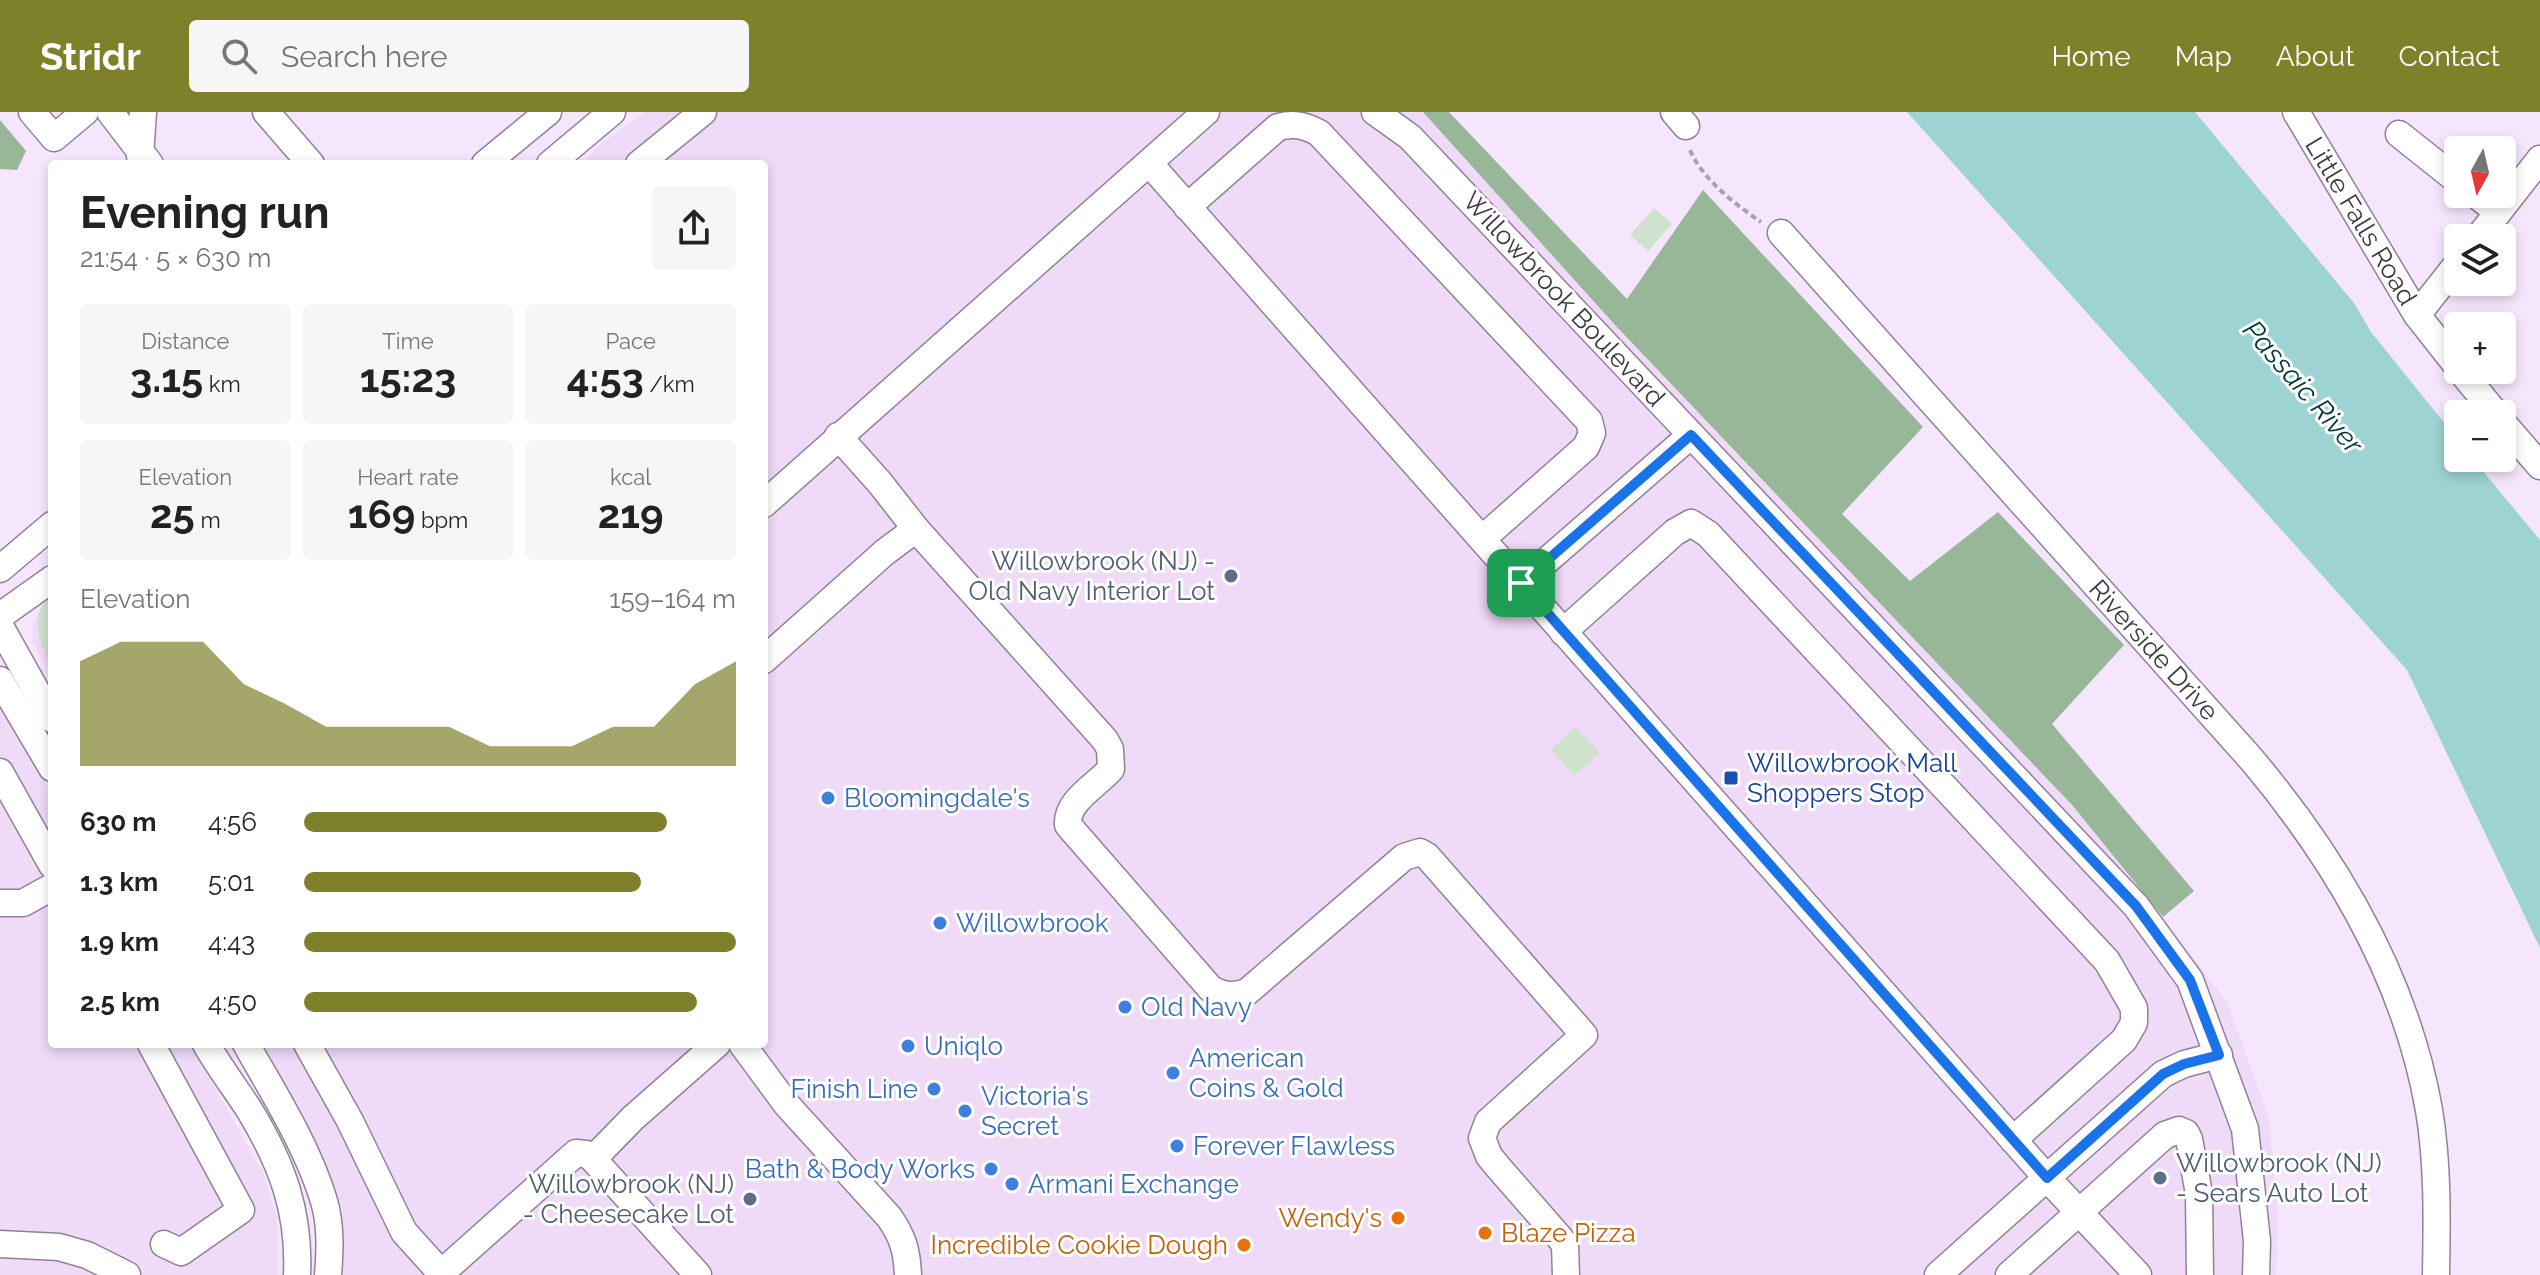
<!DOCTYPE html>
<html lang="en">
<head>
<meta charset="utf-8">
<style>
  :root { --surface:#fff; --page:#f6f6f6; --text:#222; --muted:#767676; --accent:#7f812a }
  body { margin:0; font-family:Raleway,sans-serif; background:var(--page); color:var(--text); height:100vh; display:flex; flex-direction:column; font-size:30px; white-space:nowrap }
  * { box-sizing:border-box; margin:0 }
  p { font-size:26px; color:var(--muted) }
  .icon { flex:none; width:44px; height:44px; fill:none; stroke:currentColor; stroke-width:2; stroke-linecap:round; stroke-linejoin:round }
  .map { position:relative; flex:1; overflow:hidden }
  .sheet { position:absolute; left:48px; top:48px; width:720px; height:888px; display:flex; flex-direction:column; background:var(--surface); border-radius:8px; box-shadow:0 4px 12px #0003 }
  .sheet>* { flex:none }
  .needle { width:52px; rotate:188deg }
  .fabs { position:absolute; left:2444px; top:24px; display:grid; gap:16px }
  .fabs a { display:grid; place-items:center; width:72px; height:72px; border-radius:8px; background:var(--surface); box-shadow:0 4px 12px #0003; font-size:40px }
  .pin { position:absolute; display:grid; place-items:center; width:68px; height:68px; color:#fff; margin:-34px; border-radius:16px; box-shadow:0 4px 12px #0006 }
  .round { display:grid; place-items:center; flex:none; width:84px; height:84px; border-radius:8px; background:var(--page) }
  .overview { display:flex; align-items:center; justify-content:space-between; height:136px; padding:0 32px }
  h1 { font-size:44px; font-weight:700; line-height:60px }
  .stats { display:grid; grid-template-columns:repeat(3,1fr); gap:12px; height:136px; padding:8px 32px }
  .stats div { display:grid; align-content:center; border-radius:8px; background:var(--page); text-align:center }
  .stats b { font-size:40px; font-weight:700 }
  .stats small { font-size:22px; font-weight:400 }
  .stats p { font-size:22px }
  .chart { height:224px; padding:16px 32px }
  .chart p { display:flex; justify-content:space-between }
  .chart svg { width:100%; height:144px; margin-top:8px; fill:var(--accent); opacity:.7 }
  ul { padding:0 32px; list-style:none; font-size:26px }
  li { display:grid; grid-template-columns:128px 96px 1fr; align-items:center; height:60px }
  li i { height:20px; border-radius:10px; background:var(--accent) }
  header { display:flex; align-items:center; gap:48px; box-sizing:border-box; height:112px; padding:0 40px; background:var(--accent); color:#fff }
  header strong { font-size:38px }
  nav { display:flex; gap:44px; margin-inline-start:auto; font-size:28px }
  .search { width:560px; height:72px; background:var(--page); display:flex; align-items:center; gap:20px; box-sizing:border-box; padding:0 28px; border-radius:8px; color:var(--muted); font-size:30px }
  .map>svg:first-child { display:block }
  .built { fill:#efdaf8 }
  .green { fill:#cee2ce }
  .forest { fill:#98b798 }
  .water { fill:#9dd3d2 }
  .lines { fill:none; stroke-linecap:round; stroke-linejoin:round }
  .minor-casing { stroke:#908196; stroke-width:29 }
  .path { stroke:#ab9fb0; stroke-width:4; stroke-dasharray:6 4; stroke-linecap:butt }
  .minor { stroke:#fff; stroke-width:26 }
  .route-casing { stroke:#fff; stroke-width:16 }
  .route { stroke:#1a73e8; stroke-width:10 }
  .service-dot { fill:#5c6f8a; stroke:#fff; stroke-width:3 }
  .transit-dot { fill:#1a4fb4; stroke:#fff; stroke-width:3 }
  .shop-dot { fill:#3f7fe0; stroke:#fff; stroke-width:3 }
  .food-dot { fill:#e8710a; stroke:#fff; stroke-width:3 }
  .labels { text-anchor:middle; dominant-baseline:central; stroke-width:6; stroke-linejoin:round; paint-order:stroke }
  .street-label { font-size:26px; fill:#3f3942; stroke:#fff }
  .service-label { font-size:26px; fill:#4e5e75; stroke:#fff; text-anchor:end }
  .transit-label { font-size:26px; fill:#164399; stroke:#fff; text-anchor:start }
  .shop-label { font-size:26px; fill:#366cbe; stroke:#fff; text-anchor:start }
  .food-label { font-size:26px; fill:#c56008; stroke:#fff; text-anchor:end }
  .water-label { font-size:28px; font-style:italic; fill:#033838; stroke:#fff }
</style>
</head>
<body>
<header>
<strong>Stridr</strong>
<div class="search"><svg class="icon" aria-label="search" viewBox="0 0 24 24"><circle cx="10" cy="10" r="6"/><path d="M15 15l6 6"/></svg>Search here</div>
<nav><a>Home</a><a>Map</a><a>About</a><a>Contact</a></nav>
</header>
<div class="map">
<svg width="2540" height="1163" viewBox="0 0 2540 1163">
  <rect width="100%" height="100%" fill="#f6e6fd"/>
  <g class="built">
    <path d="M645,0H1423L1615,213L2073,694L2163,805L2227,890L2269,1006L2278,1106L2276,1163H343L344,1130L336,1087L256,932H764V52H582L596,36Z"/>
    <path d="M52,483V566L32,529L34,511L44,490Z"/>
    <path d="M0,590L52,683V932H191L264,1063L277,1105L278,1163H0Z"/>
  </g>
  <g class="green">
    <path d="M1654,96L1672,112L1648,139L1630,123Z"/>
    <path d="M52,483V555C39,532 28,503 52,483Z"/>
    <path d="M1576,615L1600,641L1574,664L1551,637Z"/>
  </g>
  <g class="forest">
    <path d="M1423,0H1449L1627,187L1703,78L1923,315L1842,402L1910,469L1998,400L2124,533L2052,612L2194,779L2163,805L2073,694L1615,213Z"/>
    <path d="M0,8L26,39L17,58L0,57Z"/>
  </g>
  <path class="water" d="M1907,0H2195L2354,191L2371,220L2458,328V346H2472L2540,428V836L2407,558Z"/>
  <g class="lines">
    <defs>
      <g id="minor">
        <path d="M32,0L54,26L85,0"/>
        <path d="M110,0L150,52"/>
        <path d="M266,0L311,52"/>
        <path d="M1375,0L1410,25L2136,794L2190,868L2245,1017L2257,1129L2256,1163"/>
        <path d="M1674,0L1686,14"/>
        <path d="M2296,0L2417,203L2458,255"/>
        <path d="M2399,22L2458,69"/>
        <path d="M140,44L143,0"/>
        <path d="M1149,51L2047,1066L2138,1163"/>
        <path d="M485,52L548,0"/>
        <path d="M550,52L612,0"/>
        <path d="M639,52L703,0"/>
        <path d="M2475,82L2498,100"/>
        <path d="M1187,95L1278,15C1294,11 1304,13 1319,21L1589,309L1592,321L1586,335L1482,427"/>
        <path d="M1781,121L2252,648C2336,748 2406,867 2429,998C2438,1052 2437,1108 2436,1163"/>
        <path d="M2478,126L2540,47"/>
        <path d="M2417,203L2458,151"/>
        <path d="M2460,258L2496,302"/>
        <path d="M2502,310L2540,354"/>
        <path d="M838,324L880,371L916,417L1105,628L1110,637L1111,657C1096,674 1066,689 1068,713L1210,876C1223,884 1232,885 1247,880L1404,745L1420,740L1427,744L1584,923L1488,1010L1482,1026L1489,1044L1498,1055L1560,1126L1565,1133L1566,1163"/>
        <path d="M764,392L1206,0"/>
        <path d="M0,457L52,413"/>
        <path d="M1521,471L1691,323"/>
        <path d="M0,504L52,467"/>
        <path d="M0,514L52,607"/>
        <path d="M1563,520L1675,420L1691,411L1708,422L2107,849L2134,896V911L2124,928L2013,1028"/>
        <path d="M764,548L885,440L916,417"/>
        <path d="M0,568L52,656"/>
        <path d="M0,660L52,753"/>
        <path d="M0,791H23L52,775"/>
        <path d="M151,932L241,1098L181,1140L164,1132"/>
        <path d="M206,932C219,955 236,977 250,999C282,1052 300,1100 297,1163"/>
        <path d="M246,932C274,982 307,1033 324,1089C331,1113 330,1138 328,1163"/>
        <path d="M307,932L350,1009L404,1120L441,1161"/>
        <path d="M742,932L787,993L889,1105C903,1125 907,1139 908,1163"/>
        <path d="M593,1047L698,1163"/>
        <path d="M0,1132L59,1135L87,1143L127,1163"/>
        <path d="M439,1163L576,1041L586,1042L593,1047L633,1006L717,932"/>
        <path d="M1938,1163L2163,962L2184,952L2219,943"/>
        <path d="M2009,1163L2165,1023L2179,1018L2186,1021L2189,1027L2199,1082L2200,1163"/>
      </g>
    </defs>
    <use href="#minor" class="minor-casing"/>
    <path class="path" d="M1690,38C1703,68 1735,92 1761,110"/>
    <use href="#minor" class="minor"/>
  </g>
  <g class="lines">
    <defs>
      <path id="route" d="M1691,323L2136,794L2190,868L2219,943L2184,952L2163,962L2047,1066L1521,471Z"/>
    </defs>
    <use href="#route" class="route-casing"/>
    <use href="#route" class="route"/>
  </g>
  <g class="service-dot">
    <circle cx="1231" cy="464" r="8"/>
    <circle cx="2160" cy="1066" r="8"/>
    <circle cx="750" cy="1087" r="8"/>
  </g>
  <rect class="transit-dot" x="1723" y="658" width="16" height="16" rx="4"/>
  <g class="shop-dot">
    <circle cx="828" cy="686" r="8"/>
    <circle cx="940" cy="811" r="8"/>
    <circle cx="1125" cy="895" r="8"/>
    <circle cx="908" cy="934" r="8"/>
    <circle cx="1173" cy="961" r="8"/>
    <circle cx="934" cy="977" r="8"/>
    <circle cx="965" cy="999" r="8"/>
    <circle cx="1177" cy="1034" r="8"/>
    <circle cx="991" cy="1057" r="8"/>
    <circle cx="1012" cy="1072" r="8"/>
  </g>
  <g class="food-dot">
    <circle cx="1398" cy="1106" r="8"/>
    <circle cx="1485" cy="1121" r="8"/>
    <circle cx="1244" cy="1133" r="8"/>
  </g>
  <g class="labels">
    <g class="street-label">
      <text transform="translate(2361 109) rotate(59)">Little Falls Road</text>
      <text transform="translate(1564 187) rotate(47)">Willowbrook Boulevard</text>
      <text transform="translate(2154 538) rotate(48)">Riverside Drive</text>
    </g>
    <g class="service-label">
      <text x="1215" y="449">Willowbrook (NJ) -<tspan x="1215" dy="30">Old Navy Interior Lot</tspan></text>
      <text x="2176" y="1051" text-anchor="start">Willowbrook (NJ)<tspan x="2176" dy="30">- Sears Auto Lot</tspan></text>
      <text x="734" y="1072">Willowbrook (NJ)<tspan x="734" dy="30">- Cheesecake Lot</tspan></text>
    </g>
    <g class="transit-label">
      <text x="1747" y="651">Willowbrook Mall<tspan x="1747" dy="30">Shoppers Stop</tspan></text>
    </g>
    <g class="shop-label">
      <text x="844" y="686">Bloomingdale's</text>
      <text x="956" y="811">Willowbrook</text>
      <text x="1141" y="895">Old Navy</text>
      <text x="924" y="934">Uniqlo</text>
      <text x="1189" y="946">American<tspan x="1189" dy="30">Coins &amp; Gold</tspan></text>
      <text x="918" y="977" text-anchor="end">Finish Line</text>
      <text x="981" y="984">Victoria's<tspan x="981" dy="30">Secret</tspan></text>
      <text x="1193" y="1034">Forever Flawless</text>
      <text x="975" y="1057" text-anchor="end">Bath &amp; Body Works</text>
      <text x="1028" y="1072">Armani Exchange</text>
    </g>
    <g class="food-label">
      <text x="1382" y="1106">Wendy's</text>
      <text x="1501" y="1121" text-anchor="start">Blaze Pizza</text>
      <text x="1228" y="1133">Incredible Cookie Dough</text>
    </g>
    <g class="water-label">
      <text transform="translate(2303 275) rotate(49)">Passaic River</text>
    </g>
  </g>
</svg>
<div class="fabs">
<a><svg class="needle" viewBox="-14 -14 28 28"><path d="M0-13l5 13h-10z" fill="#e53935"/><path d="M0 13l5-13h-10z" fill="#767676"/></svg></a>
<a><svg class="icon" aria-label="layers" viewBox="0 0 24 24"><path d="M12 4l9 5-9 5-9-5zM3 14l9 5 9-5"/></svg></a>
<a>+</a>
<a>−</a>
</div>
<div class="pin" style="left:1521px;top:471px;background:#1e9e55"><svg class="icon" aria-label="arrive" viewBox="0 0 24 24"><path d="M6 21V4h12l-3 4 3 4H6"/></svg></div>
<section class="sheet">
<div class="overview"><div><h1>Evening run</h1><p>21:54 · 5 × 630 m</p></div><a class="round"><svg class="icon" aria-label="share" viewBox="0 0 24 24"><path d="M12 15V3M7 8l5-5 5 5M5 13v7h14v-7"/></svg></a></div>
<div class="stats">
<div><p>Distance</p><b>3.15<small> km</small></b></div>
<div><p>Time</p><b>15:23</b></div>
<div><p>Pace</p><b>4:53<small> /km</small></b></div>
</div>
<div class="stats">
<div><p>Elevation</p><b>25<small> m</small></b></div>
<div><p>Heart rate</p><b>169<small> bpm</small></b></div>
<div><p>kcal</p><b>219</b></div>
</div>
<div class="chart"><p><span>Elevation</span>159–164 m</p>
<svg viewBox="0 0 160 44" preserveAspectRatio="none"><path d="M0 44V12L10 6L20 6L30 6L40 19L50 25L60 32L70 32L80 32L90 32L100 38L110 38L120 38L130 32L140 32L150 19L160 12V44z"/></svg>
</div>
<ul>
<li><b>630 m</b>4:56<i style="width:84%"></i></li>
<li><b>1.3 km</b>5:01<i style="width:78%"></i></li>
<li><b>1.9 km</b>4:43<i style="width:100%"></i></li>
<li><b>2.5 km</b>4:50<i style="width:91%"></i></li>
</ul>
</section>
</div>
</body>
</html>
